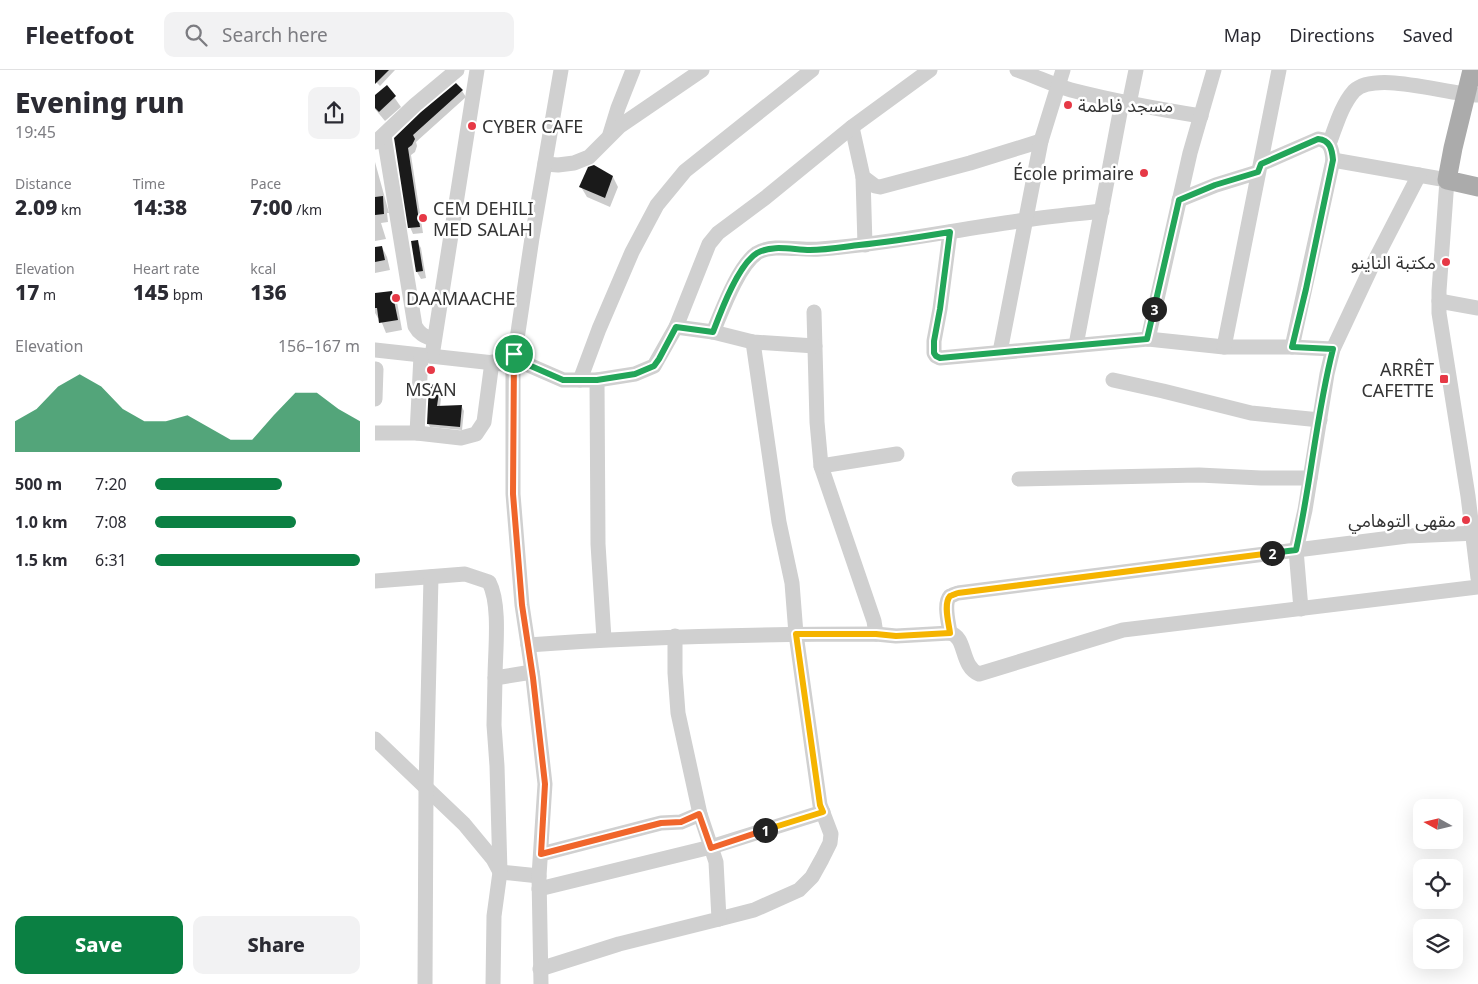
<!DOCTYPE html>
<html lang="en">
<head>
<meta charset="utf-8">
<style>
  :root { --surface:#fff; --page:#f2f2f3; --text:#2b2b33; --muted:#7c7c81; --line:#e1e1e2; --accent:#0b8043 }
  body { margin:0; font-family:"Noto Sans","Noto Sans Arabic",sans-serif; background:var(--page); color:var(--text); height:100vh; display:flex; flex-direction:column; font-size:19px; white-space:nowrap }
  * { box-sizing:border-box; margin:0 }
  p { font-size:16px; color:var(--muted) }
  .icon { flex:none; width:28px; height:28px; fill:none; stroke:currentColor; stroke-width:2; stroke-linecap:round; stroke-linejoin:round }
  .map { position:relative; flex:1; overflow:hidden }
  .details { display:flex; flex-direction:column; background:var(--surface); width:375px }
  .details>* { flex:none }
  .needle { width:32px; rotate:278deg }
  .fabs { position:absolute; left:1038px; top:729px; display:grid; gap:10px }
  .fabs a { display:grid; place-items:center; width:50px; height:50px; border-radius:10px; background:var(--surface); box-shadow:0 5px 20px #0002; font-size:25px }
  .pin { position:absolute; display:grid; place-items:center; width:42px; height:42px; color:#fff; margin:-21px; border:2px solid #fff; border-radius:50%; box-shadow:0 1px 5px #0007 }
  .km { position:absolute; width:25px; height:25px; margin:-12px; border-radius:50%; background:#222; color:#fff; font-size:14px; line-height:25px; text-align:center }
  .round { display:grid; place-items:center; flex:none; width:52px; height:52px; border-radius:10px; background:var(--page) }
  .headline { display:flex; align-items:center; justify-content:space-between; height:85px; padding:0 15px }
  h1 { font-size:28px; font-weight:800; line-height:38px }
  .figures { display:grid; grid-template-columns:repeat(3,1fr); gap:8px; height:85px; padding:5px 15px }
  .figures div { display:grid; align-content:center }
  .figures b { font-size:21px; font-weight:800 }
  .figures small { font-size:14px; font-weight:400 }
  .figures p { font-size:14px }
  .chart { height:140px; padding:10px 15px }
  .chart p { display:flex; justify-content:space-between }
  .chart svg { width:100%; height:90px; margin-top:5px; fill:var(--accent); opacity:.7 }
  .button { display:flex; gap:10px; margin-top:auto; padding:10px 15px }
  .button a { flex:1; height:58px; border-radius:10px; background:var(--accent); color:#fff; font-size:20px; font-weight:800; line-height:58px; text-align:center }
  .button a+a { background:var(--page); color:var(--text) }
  ul { padding:0 15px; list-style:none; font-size:16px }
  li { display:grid; grid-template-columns:80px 60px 1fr; align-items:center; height:38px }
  li i { height:12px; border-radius:6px; background:var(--accent) }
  header { display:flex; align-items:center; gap:30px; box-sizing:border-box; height:70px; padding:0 25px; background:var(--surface); border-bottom:1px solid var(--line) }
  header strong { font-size:24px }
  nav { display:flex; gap:28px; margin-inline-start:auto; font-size:18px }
  .search { width:350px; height:45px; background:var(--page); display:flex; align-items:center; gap:12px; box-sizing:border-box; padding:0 18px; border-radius:10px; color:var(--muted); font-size:19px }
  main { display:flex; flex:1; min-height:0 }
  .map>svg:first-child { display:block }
  .shadow { fill:#0003 }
  .building { fill:#1a1a1a }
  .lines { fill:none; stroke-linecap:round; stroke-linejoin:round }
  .minor { stroke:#d0d0d0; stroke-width:15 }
  .major { stroke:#ababab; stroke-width:19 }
  .split-1-casing { stroke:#fff; stroke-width:10 }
  .split-2-casing { stroke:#fff; stroke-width:10 }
  .split-3-casing { stroke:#fff; stroke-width:10 }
  .split-4-casing { stroke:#fff; stroke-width:10 }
  .split-1 { stroke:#f0652b; stroke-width:6 }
  .split-2 { stroke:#f5b400; stroke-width:6 }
  .split-3 { stroke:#22a559; stroke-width:6 }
  .split-4 { stroke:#22a559; stroke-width:6 }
  .poi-dot { fill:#e63946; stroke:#fff; stroke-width:2 }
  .labels { text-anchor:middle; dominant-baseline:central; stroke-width:5; stroke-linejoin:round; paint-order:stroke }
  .poi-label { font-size:18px; fill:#333; stroke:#fff; text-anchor:start }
</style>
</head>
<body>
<header>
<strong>Fleetfoot</strong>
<div class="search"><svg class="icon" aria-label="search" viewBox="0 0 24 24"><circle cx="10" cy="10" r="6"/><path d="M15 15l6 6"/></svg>Search here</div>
<nav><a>Map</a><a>Directions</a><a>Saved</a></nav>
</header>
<main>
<section class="details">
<div class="headline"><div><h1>Evening run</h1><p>19:45</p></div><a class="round"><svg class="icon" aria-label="share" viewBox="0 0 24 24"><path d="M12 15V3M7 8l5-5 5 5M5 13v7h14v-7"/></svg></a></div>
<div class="figures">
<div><p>Distance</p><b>2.09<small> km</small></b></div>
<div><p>Time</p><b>14:38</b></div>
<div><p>Pace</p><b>7:00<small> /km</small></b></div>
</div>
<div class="figures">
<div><p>Elevation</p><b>17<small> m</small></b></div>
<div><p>Heart rate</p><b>145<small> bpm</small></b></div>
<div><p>kcal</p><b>136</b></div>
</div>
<div class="chart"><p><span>Elevation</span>156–167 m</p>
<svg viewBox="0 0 160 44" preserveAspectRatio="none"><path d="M0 44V29L10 23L20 12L30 6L40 12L50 23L60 29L70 29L80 26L90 32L100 38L110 38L120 26L130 15L140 15L150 23L160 29V44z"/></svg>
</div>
<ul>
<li><b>500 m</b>7:20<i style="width:62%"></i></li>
<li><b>1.0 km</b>7:08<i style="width:69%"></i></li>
<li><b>1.5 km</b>6:31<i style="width:100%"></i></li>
</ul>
<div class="button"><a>Save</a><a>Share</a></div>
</section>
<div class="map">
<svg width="1103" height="914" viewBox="0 0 1103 914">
  <rect width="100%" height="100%" fill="#fff"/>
  <g class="shadow">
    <path d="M0,0H20L5,16L0,11Z"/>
    <path d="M12,17L26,37L10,51L0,39V27Z"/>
    <path d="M87,21L91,27L41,72L42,76L40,82L36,85L48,163L38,164L35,157L20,68Z"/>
    <path d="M0,92L14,143H12L13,152L6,153L11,169L0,171Z"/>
    <path d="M238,107L243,117L235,137L212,127L206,117Z"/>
    <path d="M42,171L46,178L51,208L46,209L42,202L37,172Z"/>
    <path d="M7,177L12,187L15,200L0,203V178Z"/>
    <path d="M16,222L22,232L27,260L11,263L5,248H3L0,243V225Z"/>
    <path d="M64,316L67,320L65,337H87L89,341L87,360L55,357L53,353Z"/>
  </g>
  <g class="building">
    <path d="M0,0H14L0,14Z"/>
    <path d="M81,13L88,20L38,65L40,69L37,75L33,78L45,157L33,158L19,68L46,42Z"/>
    <path d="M12,15L21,26L4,42L0,38V25Z"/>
    <path d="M219,95L238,106L230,128L204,117L213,97Z"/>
    <path d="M8,126L9,144L0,145V127Z"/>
    <path d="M43,170L48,201L41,202L36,171Z"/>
    <path d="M7,176L10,190L0,192V177Z"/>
    <path d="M17,221L23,250L4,253L2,238H0V223Z"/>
    <path d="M54,314L65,315L62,336L87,335L85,357L52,354Z"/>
  </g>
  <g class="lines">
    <g class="minor">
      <path d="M642,0C660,6 678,15 696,20C739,31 782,39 826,46"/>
      <path d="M754,34L761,0"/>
      <path d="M477,57L488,107L500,116L505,117L595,93L666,71"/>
      <path d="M235,64L243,38L258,0"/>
      <path d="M9,66L40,256C45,265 50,266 59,270"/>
      <path d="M1,72L40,35L82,0"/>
      <path d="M954,74C961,56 966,36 979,21C1001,0 1073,25 1103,25"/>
      <path d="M958,90L1072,110L1064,221V243L1093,426L1103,508"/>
      <path d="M170,94L183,95L199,93L214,87L245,56L327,0"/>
      <path d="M886,94L943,69C955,70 957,79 958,90L917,277"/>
      <path d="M488,107L490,175"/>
      <path d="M804,130L841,115L883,102"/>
      <path d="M575,162L565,239L559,271V283L561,286L565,288L773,269L849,277H917L958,279"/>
      <path d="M1064,231L1103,238"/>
      <path d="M439,242L442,352L446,396L499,551L501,564"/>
      <path d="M301,257L334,174L343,163L390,128L477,57L555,0"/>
      <path d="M338,262C347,241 363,196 382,183C398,173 426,181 445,179C515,174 582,159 651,150C677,146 702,144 727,141"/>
      <path d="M773,269L815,83L839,0"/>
      <path d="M701,275L747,32"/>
      <path d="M849,277L904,0"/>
      <path d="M0,280L128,294"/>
      <path d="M625,282L666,71L688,0"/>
      <path d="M139,284L149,293L188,310H222L260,304L279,296L301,257L338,262L378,272L440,276"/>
      <path d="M57,286L102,0"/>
      <path d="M205,310L224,259L257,182L282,135L310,101L437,0"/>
      <path d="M222,310L223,474L229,569"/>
      <path d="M738,310L788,321L876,343L945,350"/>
      <path d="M0,329L1,299"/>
      <path d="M0,363H42L86,368L101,364L109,352L117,292"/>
      <path d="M42,363L46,286"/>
      <path d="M446,396L522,384"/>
      <path d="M644,409L824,405L886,408H935"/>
      <path d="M0,511L90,504L114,512C126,535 120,582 120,608"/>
      <path d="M926,539L921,480L930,440L952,304L958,279L996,198L1044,105"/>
      <path d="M575,563C574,554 568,534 575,526C576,526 582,523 583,523L1032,466L1103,463"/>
      <path d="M153,575C269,566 385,564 501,564L521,566L575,563C592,567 585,596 604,604L748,560L1103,517"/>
      <path d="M0,669L89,754L118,789L125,802L164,806"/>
      <path d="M166,784L286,753L306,752L325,744"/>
      <path d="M164,819L336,777L448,742"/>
      <path d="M344,849L379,840L424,820L437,807L447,789L455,773L456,764L445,735L421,564L417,513L404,452L378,272"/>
      <path d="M165,899L244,874L344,849L341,792L325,744L303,643L300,603V566"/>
      <path d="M50,914L51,718L56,507"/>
      <path d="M118,914L119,846L125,802L122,696L119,655L120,608L157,602"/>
      <path d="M166,914L164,806L170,714L158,608L147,535L138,424V296L157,168L186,0"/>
    </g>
    <path class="major" d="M1097,0L1078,78L1072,110L1103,117"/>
  </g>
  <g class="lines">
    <defs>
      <path id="split-1" d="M139,284L138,424L147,535L158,608L170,714L166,784L286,753L306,752L324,744L336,778L390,760"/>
      <path id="split-2" d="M390,760L448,742L445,735L421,564H501L521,566L575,563C574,554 568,534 575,526C576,526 582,523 583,523L897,483"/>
      <path id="split-3" d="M779,239L804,130L840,115L883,102L886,94L943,69C955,70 957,79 958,90L931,219L917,277L958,279C941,345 936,414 921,480L897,483"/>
      <path id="split-4" d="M139,284L149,293L188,310H222L260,304L279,296L284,289L301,257L338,262C346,241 363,195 382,183C398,174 418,180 435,180C451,180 468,177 484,175C515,172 545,167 575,162L565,239L559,271V283L561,286L565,288L772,269L779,239"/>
    </defs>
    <use href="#split-1" class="split-1-casing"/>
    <use href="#split-2" class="split-2-casing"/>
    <use href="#split-3" class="split-3-casing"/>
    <use href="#split-4" class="split-4-casing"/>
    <use href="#split-1" class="split-1"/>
    <use href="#split-2" class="split-2"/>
    <use href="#split-3" class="split-3"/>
    <use href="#split-4" class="split-4"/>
  </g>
  <g class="poi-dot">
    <circle cx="693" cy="35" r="5"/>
    <circle cx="97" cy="56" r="5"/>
    <circle cx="769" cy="103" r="5"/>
    <circle cx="48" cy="148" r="5"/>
    <circle cx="1071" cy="192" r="5"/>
    <circle cx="21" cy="228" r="5"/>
    <circle cx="56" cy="300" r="5"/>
    <rect x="1064" y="304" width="10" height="10" rx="2.5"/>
    <circle cx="1091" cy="450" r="5"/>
  </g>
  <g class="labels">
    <g class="poi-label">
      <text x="703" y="35">مسجد فاطمة</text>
      <text x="107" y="56">CYBER CAFE</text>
      <text x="759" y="103" text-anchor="end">École primaire</text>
      <text x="58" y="138">CEM DEHILI<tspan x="58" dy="21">MED SALAH</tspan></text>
      <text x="1061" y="192" text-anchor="end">مكتبة الناينو</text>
      <text x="31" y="228">DAAMAACHE</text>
      <text x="1059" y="299" text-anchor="end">ARRÊT<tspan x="1059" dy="21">CAFETTE</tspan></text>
      <text x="56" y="319" text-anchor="middle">MSAN</text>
      <text x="1081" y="450" text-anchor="end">مقهى التوهامي</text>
    </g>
  </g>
</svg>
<div class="fabs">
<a><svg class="needle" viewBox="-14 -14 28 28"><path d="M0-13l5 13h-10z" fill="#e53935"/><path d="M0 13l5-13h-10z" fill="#7c7c81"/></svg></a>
<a><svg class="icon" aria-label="locate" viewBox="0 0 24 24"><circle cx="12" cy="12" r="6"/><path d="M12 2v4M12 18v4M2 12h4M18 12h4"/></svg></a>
<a><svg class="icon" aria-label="layers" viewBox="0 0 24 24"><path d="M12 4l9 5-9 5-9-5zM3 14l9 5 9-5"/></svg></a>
</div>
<div class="pin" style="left:139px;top:284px;background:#1e9e55"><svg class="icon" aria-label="arrive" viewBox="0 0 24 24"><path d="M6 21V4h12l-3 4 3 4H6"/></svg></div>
<b class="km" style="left:390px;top:760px">1</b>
<b class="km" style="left:897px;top:483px">2</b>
<b class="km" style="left:779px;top:239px">3</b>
</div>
</main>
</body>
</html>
